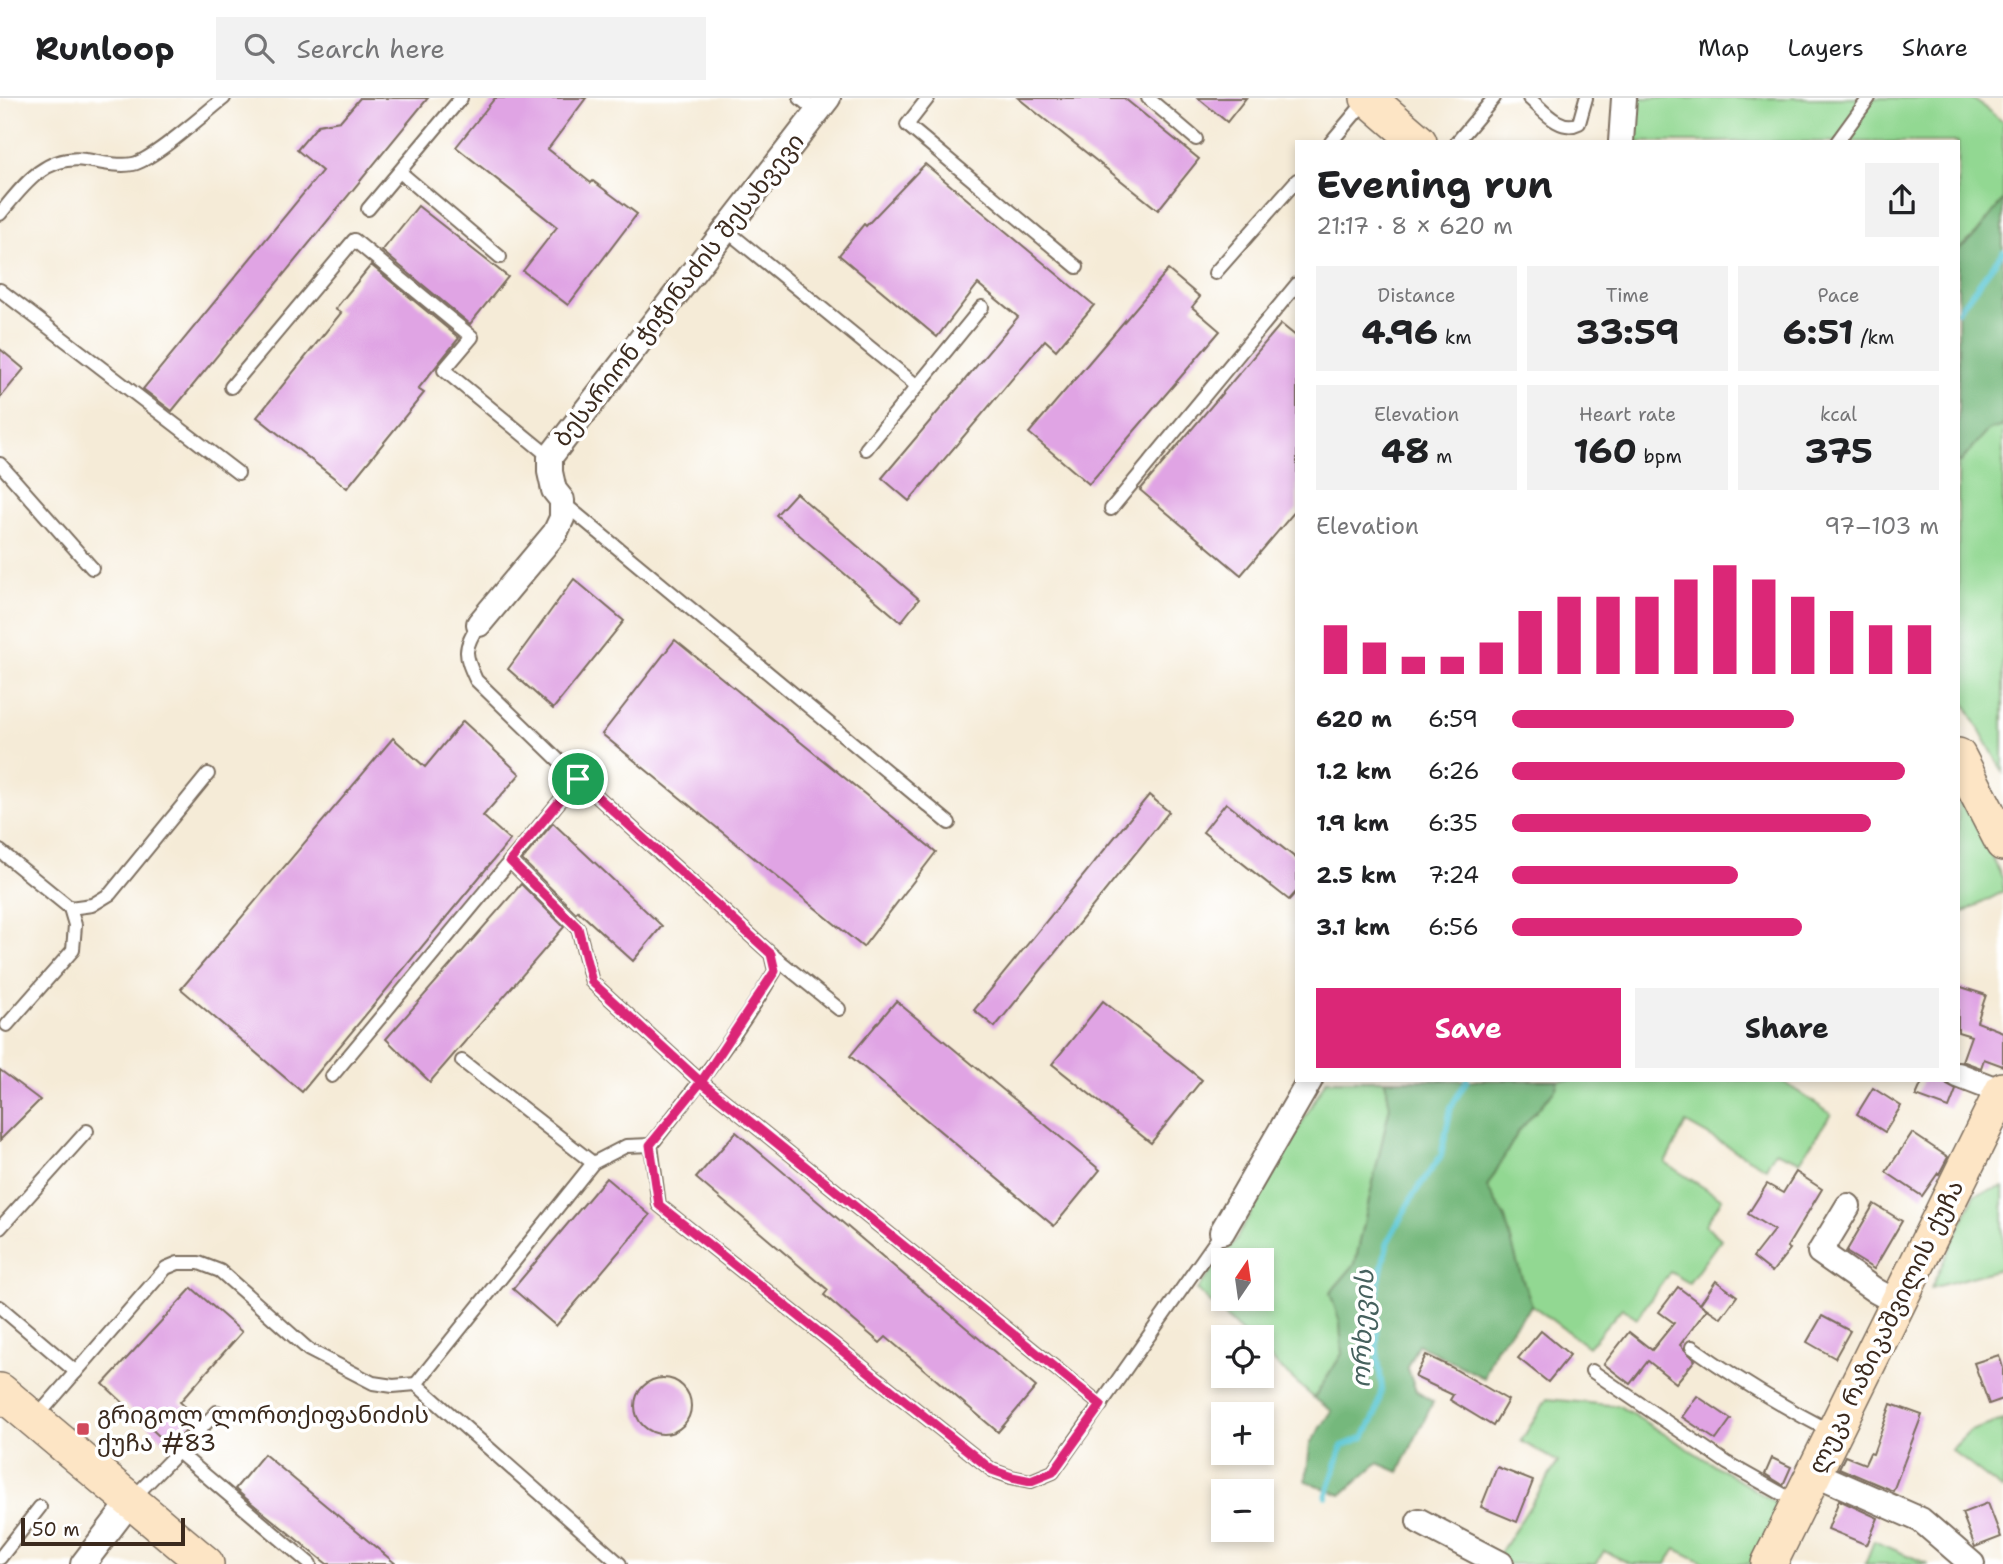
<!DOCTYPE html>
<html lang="en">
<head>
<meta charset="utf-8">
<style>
  :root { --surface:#fff; --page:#f2f2f2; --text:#202124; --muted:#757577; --line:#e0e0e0; --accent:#db2777 }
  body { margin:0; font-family:"Shantell Sans","Noto Sans Georgian",sans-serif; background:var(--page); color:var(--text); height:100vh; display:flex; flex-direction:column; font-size:26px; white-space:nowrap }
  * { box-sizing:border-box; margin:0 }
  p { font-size:23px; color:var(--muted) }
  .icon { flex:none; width:38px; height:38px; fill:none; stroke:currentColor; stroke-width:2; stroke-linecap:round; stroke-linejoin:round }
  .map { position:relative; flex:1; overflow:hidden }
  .sheet { position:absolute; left:1295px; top:42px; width:665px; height:942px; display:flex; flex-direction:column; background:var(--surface); border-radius:0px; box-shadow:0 4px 10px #0003 }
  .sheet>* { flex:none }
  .needle { width:46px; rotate:13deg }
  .buttons { position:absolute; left:1211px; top:1150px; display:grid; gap:14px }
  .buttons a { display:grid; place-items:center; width:63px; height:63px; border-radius:0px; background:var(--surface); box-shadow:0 4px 10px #0003; font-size:35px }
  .scale { position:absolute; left:21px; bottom:18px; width:164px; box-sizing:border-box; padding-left:7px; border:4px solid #3b2a1e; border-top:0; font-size:19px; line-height:24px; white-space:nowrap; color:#3b2a1e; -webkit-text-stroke:5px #fff; paint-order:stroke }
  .pin { position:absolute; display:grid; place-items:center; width:60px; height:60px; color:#fff; margin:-30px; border:4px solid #fff; border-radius:50%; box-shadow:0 2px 7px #0007 }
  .round { display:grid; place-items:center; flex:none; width:74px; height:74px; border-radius:0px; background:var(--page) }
  .overview { display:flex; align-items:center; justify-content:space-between; height:119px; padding:0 21px }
  h1 { font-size:38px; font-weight:700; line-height:52px }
  .stats { display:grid; grid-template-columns:repeat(3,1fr); gap:10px; height:119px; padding:7px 21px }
  .stats div { display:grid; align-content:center; border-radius:0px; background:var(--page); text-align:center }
  .stats b { font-size:35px; font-weight:700 }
  .stats small { font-size:19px; font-weight:400 }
  .stats p { font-size:19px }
  .chart { height:196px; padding:14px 21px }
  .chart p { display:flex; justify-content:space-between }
  .chart svg { width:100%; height:126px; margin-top:7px; stroke:var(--accent); stroke-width:6 }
  .primary-button { display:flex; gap:14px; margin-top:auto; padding:14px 21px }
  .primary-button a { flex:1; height:80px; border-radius:0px; background:var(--accent); color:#fff; font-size:28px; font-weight:700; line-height:80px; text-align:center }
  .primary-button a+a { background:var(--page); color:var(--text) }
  ul { padding:0 21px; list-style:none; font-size:23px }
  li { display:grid; grid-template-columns:112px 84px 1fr; align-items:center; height:52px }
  li i { height:18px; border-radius:9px; background:var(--accent) }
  header { display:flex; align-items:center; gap:42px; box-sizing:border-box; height:98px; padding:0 35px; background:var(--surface); border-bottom:2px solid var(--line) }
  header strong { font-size:33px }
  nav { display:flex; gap:38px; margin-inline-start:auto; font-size:24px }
  .search { width:490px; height:63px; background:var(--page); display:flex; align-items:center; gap:18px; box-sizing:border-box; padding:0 24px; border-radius:0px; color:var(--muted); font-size:26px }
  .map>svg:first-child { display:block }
  .green { fill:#92d892; stroke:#668158; stroke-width:2; fill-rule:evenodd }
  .forest { fill:#75b87c; stroke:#58714d; stroke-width:2 }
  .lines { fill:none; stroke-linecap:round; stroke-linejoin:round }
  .stream { stroke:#5bc7d4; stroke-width:6 }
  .building { fill:#e0a4e4 }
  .lane-casing { stroke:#7c6e5f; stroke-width:16 }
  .street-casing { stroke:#7c6e5f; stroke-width:28 }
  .secondary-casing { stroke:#7c6e5f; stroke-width:38 }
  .lane { stroke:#fff; stroke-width:12 }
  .street { stroke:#fff; stroke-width:24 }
  .secondary { stroke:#fde5c5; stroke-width:35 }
  .route-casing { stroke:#fff; stroke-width:14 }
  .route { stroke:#db2777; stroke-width:9 }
  .poi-dot { fill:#d1495b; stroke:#fff; stroke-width:2.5 }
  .labels { text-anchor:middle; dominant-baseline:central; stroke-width:7; stroke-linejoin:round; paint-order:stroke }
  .street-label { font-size:24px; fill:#3b2a1e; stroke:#fff }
  .poi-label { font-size:24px; fill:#3b2a1e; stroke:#fff; text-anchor:start }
  .water-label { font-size:26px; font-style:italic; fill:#46615e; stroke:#fff }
</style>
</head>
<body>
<header>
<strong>Runloop</strong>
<div class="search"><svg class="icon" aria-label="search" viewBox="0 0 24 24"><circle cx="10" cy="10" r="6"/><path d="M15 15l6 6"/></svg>Search here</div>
<nav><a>Map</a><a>Layers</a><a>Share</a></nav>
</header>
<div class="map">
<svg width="2003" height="1466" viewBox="0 0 2003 1466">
  <rect width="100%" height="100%" fill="#fff"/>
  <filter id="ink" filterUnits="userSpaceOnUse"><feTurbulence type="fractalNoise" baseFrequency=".0143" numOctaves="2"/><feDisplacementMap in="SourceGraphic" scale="14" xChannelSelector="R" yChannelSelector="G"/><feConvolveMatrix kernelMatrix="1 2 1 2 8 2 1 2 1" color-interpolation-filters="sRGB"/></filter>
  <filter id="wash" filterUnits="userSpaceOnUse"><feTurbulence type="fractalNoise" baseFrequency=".00686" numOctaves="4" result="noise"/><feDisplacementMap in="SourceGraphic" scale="28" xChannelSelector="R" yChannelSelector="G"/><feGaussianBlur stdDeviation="1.57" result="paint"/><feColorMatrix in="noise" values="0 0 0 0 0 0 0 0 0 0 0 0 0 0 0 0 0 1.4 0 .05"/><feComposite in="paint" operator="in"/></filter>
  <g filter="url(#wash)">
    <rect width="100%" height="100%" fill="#f5ebd7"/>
    <g class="green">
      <path d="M1633,0H1972L2003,24V102L1976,136L1958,152V44H1630Z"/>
      <path d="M2003,328V674L1958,593V367L1987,333Z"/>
      <path d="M1958,691L2003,781V794L1958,817Z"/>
      <path d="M1326,982H1385L1390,1008L1355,1166L1330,1195L1340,1224L1342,1256L1314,1300L1262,1253V1239H1247L1197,1192L1235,1143ZM1223,1162H1262V1200H1223Z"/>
      <path d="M1558,982H1781L1831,1016L1800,1063L1775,1053L1766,1070L1686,1025L1665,1065L1722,1101L1705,1127L1721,1141L1689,1185L1670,1174L1637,1220L1622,1210L1588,1249L1532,1207L1487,1089L1518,1034L1556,990Z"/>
      <path d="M2003,1089V1170L1931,1190L1975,1096Z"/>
      <path d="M1547,1301L1619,1308L1782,1409L1757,1466H1707L1676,1451L1666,1466H1631L1604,1453L1596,1466H1508L1497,1460L1558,1364L1521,1343Z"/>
      <path d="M2003,1322V1392L1951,1352L1970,1333Z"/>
      <path d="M1874,1443L1928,1466H1865Z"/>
    </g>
    <g class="forest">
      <path d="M2003,102V328L1987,333L1958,367V152L1976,136Z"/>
      <path d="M1385,982H1558L1556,990L1518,1034L1487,1089L1505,1120L1519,1171L1532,1207L1495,1251L1484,1280L1418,1246L1407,1269L1416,1293L1433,1304L1399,1374L1378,1365L1341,1397L1306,1383L1310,1346L1332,1313L1314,1300L1342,1256L1340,1224L1330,1195L1355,1166L1390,1008Z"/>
    </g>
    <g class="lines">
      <g class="stream">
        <path d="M1958,213L2003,154"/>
        <path d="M1326,1399L1342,1348L1364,1339L1376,1316L1382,1290L1377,1253V1219L1378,1186L1388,1143L1414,1096L1441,1058L1451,1009L1467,982"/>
      </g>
    </g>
    <g id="blocks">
      <g class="building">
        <path d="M360,0H428L172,313L143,291L322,73L297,52L318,27L340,23Z"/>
        <path d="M495,0H586L548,51L591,85L593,83L637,116L568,207L523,173L557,129L456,49Z"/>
        <path d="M1018,0H1124L1199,61L1158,112Z"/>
        <path d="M1198,0H1246L1227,24Z"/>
        <path d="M925,66L1094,207L1056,252L1045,242L909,403L882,380L1018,219L978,186L937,239L839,157L864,126L866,128Z"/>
        <path d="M418,108L508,179L470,226L382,153Z"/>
        <path d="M371,167L459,240L418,291L424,295L347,390L257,319L341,215L335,211Z"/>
        <path d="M1168,172L1200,199L1192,209L1220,233L1089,386L1029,335Z"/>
        <path d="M1281,226L1297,239V411L1241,477L1140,392Z"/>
        <path d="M0,251L24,271L0,300Z"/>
        <path d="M796,395L919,501L901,524L776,417Z"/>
        <path d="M574,481L624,523L553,611L508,571Z"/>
        <path d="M675,542L936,754L863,849L602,636Z"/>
        <path d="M463,623L520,676L483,718L510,742L302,994L181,891L393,640L425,669Z"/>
        <path d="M1149,697L1169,714L995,929L974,912Z"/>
        <path d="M1226,705L1297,761V793L1289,802L1203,734Z"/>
        <path d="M553,725L662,828L633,863L578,813L576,815L522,762Z"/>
        <path d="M521,786L564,829L430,984L386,941Z"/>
        <path d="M1958,888L1986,897L1977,924L2003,934V968L1984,961L1981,970L1962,963L1971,938L1958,934Z"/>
        <path d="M896,903L1100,1072L1054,1128L850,958Z"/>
        <path d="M1103,903L1202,982L1151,1045L1052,966Z"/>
        <path d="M0,972L40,1002L0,1042Z"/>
        <path d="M1923,982H1944L1947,987L1956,992L1949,1010L1916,998Z"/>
        <path d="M1873,990L1901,1008L1885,1034L1857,1016Z"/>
        <path d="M736,1034L1036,1289L998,1334L886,1239L880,1245L824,1197L828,1192L696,1080Z"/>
        <path d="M1912,1035L1948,1059L1939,1076L1938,1075L1922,1098L1886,1074Z"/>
        <path d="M1796,1074L1822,1091L1787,1149L1790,1151L1772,1174L1753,1159L1774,1132L1748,1116L1767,1086L1783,1095Z"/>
        <path d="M606,1080L650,1117L556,1228L513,1191Z"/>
        <path d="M1874,1106L1902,1123L1874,1171L1846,1154Z"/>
        <path d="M1716,1183L1737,1198L1721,1220L1700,1206Z"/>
        <path d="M1678,1189L1707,1211L1680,1247L1695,1262L1676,1285L1648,1263L1630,1286L1604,1266L1629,1234L1652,1252L1674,1225L1659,1214Z"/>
        <path d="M192,1190L242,1234L180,1304L198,1320L171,1349L103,1286Z"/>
        <path d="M1822,1218L1850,1233L1835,1260L1807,1244Z"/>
        <path d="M1541,1233L1570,1257L1548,1284L1518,1260Z"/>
        <path d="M1426,1257L1451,1269L1508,1302L1493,1328L1450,1302L1453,1297L1415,1279Z"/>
        <path d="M1999,1257L2003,1270V1301L1989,1306L1974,1265Z"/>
        <circle cx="663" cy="1308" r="28"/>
        <path d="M1697,1298L1731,1321L1716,1342L1682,1319Z"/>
        <path d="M1891,1306L1922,1317L1893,1393L1839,1370L1845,1358L1865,1366L1870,1355L1873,1356Z"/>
        <path d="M264,1356L396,1466H327L249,1403L235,1391Z"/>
        <path d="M1772,1360L1791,1369L1783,1387L1765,1376Z"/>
        <path d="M1497,1369L1533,1383L1517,1424L1481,1409Z"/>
        <path d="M1839,1402L1878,1420L1867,1447L1828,1431Z"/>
        <path d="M1988,1405L2001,1439L1975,1449L1962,1415Z"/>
      </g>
    </g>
  </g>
  <g filter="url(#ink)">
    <use href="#blocks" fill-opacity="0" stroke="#7c6e5f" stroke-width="2"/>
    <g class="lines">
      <defs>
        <g id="lane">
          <path d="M800,0L817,14"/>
          <path d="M928,0L907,27L1077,169"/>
          <path d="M1148,0L1196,41"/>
          <path d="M1529,0C1542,11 1560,35 1579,25L1586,0"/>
          <path d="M1331,44L1368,0"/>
          <path d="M1457,44L1494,0"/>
          <path d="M1837,44L1869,0"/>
          <path d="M400,74L500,159"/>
          <path d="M368,111L461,0"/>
          <path d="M0,116C22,89 45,56 85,62C101,64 118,69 133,66C153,62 205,15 224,0"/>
          <path d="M726,132L917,288"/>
          <path d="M1215,175L1297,82"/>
          <path d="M0,192L238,375"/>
          <path d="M231,289L354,142L472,239L444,272L550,359"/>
          <path d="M866,351L982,209"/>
          <path d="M0,366L92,470"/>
          <path d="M563,403L567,408L949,725"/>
          <path d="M1111,411L1297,186"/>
          <path d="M479,526C463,551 464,556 476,582L578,681L771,856L775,873C738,935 695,991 651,1047L659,1107L992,1372L1011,1379L1031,1383L1053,1374L1222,1134"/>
          <path d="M0,753L70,810L75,827L73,852L7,927"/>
          <path d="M510,763L578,830L592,884L701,984L1101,1307"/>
          <path d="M70,810L92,807L110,796L208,676"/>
          <path d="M771,856L839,911"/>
          <path d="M462,963L593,1065"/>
          <path d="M332,978L578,681"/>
          <path d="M0,1130L87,1033"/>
          <path d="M0,1209L76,1274"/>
          <path d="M1692,1249C1737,1281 1783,1309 1832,1334"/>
          <path d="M1592,1273L1727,1365L1798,1405"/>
          <path d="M35,1321L166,1170L178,1165H199L220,1173L309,1252L373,1285L393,1288L416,1286"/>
          <path d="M178,1354L310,1466"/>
          <path d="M131,1402L217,1314"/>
          <path d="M0,1460L40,1409"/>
          <path d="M620,1466L416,1286L593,1065L626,1048L651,1047"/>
        </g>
        <g id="street">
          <path d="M1621,44L1624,0"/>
          <path d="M479,526L555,435L562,420V402L554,392L550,374V359L828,0"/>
          <path d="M1958,977L2002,994"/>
          <path d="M1848,1108L1820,1154L1876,1193L1898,1205"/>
          <path d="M1222,1134L1310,982"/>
          <path d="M1814,1375L1921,1422L1972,1466"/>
          <path d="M1419,1423L1501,1466"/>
          <path d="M83,1466L131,1403"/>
        </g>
        <g id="secondary">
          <path d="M1368,0L1419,44"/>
          <path d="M1958,658L2003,745"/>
          <path d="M0,1293L206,1466"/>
          <path d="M1769,1466L2003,992"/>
        </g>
      </defs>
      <use href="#lane" class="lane-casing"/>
      <use href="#street" class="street-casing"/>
      <use href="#secondary" class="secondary-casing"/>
      <use href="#lane" class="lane"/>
      <use href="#street" class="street"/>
      <use href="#secondary" class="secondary"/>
    </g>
  </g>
  <g class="lines" filter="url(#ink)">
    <defs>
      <path id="route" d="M578,681L510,763L578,830L592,884L701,984L650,1047L659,1107L992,1372L1012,1379L1031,1383L1053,1374L1101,1307L701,984L775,873L771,856L578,681"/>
    </defs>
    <use href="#route" class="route-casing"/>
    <use href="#route" class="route"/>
  </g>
  <rect class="poi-dot" x="76" y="1324" width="14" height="14" rx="3.5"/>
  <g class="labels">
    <g class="street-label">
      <text transform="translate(679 192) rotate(-52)">ბესარიონ ჭიჭინაძის შესახვევი</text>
      <text transform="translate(1886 1229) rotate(-64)">ლუკა რაზიკაშვილის ქუჩა</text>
    </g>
    <g class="poi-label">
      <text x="97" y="1317">გრიგოლ ლორთქიფანიძის<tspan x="97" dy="28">ქუჩა #83</tspan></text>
    </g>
    <g class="water-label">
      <text transform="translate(1362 1231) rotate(-88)">ორხევის</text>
    </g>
  </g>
</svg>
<div class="buttons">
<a><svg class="needle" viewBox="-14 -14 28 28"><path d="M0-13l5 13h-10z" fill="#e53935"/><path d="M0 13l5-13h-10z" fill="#757577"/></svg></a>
<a><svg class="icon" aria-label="locate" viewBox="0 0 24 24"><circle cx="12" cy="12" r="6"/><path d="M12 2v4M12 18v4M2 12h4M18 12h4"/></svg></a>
<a>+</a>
<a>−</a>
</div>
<div class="scale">50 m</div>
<div class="pin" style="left:578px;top:681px;background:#1e9e55"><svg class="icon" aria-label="arrive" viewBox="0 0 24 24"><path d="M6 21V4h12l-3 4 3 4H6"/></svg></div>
<section class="sheet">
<div class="overview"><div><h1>Evening run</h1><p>21:17 · 8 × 620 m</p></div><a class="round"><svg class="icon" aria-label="share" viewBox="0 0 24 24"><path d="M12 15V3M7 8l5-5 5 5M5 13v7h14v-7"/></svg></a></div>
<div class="stats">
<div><p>Distance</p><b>4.96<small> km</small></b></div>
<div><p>Time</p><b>33:59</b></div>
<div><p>Pace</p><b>6:51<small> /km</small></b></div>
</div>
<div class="stats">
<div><p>Elevation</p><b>48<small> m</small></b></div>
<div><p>Heart rate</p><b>160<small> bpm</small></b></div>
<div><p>kcal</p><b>375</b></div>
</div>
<div class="chart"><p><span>Elevation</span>97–103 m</p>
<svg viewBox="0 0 160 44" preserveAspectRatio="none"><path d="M5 44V27M15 44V33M25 44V38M35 44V38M45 44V33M55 44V22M65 44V17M75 44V17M85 44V17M95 44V11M105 44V6M115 44V11M125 44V17M135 44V22M145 44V27M155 44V27"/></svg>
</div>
<ul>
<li><b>620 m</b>6:59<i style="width:66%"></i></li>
<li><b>1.2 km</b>6:26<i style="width:92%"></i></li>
<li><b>1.9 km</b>6:35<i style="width:84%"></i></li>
<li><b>2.5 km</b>7:24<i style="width:53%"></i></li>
<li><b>3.1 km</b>6:56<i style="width:68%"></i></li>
</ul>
<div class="primary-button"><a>Save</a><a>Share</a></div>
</section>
</div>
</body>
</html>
